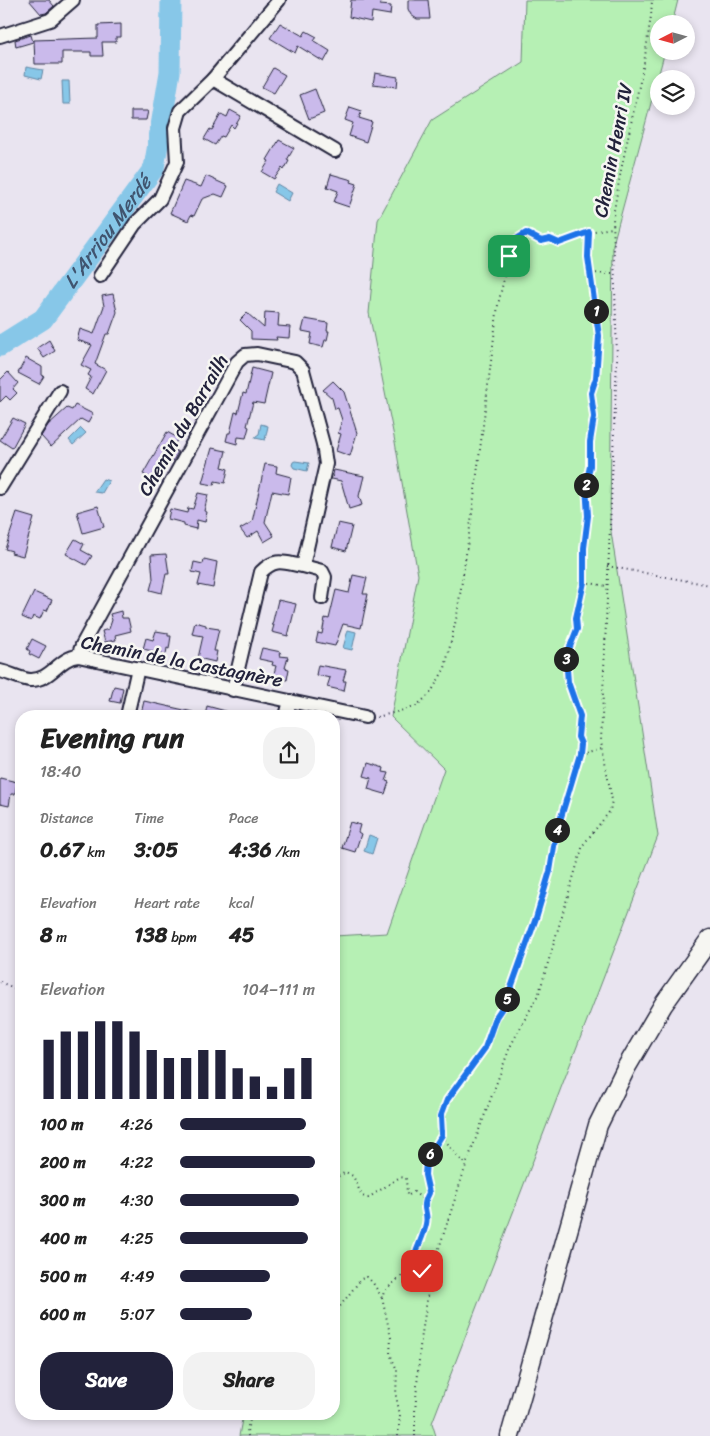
<!DOCTYPE html>
<html lang="en">
<head>
<meta charset="utf-8">
<style>
  :root { --surface:#fff; --page:#f2f2f2; --text:#222; --muted:#767676; --accent:#22223b }
  body { margin:0; font-family:Sriracha,sans-serif; background:var(--page); color:var(--text); height:100vh; display:flex; flex-direction:column; font-size:19px; white-space:nowrap }
  * { box-sizing:border-box; margin:0 }
  p { font-size:16px; color:var(--muted) }
  .icon { flex:none; width:28px; height:28px; fill:none; stroke:currentColor; stroke-width:2; stroke-linecap:round; stroke-linejoin:round }
  .map { position:relative; flex:1; overflow:hidden }
  .side { position:absolute; left:15px; top:710px; width:325px; height:710px; display:flex; flex-direction:column; background:var(--surface); border-radius:20px; box-shadow:0 2px 8px #0003 }
  .side>* { flex:none }
  .needle { width:32px; rotate:264deg }
  .buttons { position:absolute; left:650px; top:15px; display:grid; gap:10px }
  .buttons a { display:grid; place-items:center; width:45px; height:45px; border-radius:50%; background:var(--surface); box-shadow:0 2px 8px #0003; font-size:25px }
  .pin { position:absolute; display:grid; place-items:center; width:42px; height:42px; color:#fff; margin:-21px; border-radius:10px; box-shadow:0 2px 8px #0006 }
  .km { position:absolute; width:25px; height:25px; margin:-12px; border-radius:50%; background:#222; color:#fff; font-size:14px; line-height:25px; text-align:center }
  .round { display:grid; place-items:center; flex:none; width:52px; height:52px; border-radius:20px; background:var(--page) }
  .head { display:flex; align-items:center; justify-content:space-between; height:85px; padding:0 25px }
  h1 { font-size:28px; font-weight:700; line-height:38px }
  .metrics { display:grid; grid-template-columns:repeat(3,1fr); gap:8px; height:85px; padding:5px 25px }
  .metrics div { display:grid; align-content:center }
  .metrics b { font-size:21px; font-weight:700 }
  .metrics small { font-size:14px; font-weight:400 }
  .metrics p { font-size:14px }
  .chart { height:140px; padding:10px 25px }
  .chart p { display:flex; justify-content:space-between }
  .chart svg { width:100%; height:90px; margin-top:5px; stroke:var(--accent); stroke-width:6 }
  .cta { display:flex; gap:10px; margin-top:auto; padding:10px 25px }
  .cta a { flex:1; height:58px; border-radius:20px; background:var(--accent); color:#fff; font-size:20px; font-weight:700; line-height:58px; text-align:center }
  .cta a+a { background:var(--page); color:var(--text) }
  ul { padding:0 25px; list-style:none; font-size:16px }
  li { display:grid; grid-template-columns:80px 60px 1fr; align-items:center; height:38px }
  li i { height:12px; border-radius:6px; background:var(--accent) }
  .map>svg:first-child { display:block }
  .green { fill:#b6f0b4; stroke:#6c8978 }
  .water { fill:#87c7e8; stroke:#5f85a3 }
  .lines { fill:none; stroke-linecap:round; stroke-linejoin:round }
  .river { stroke:#87c7e8; stroke-width:21 }
  .building { fill:#cabaeb; stroke:#22223b }
  .street-casing { stroke:#22223b; stroke-width:16 }
  .secondary-casing { stroke:#22223b; stroke-width:21 }
  .path { stroke:#22223b; stroke-width:2; stroke-dasharray:1 4; stroke-linecap:butt }
  .street { stroke:#f6f6f2; stroke-width:12 }
  .secondary { stroke:#f6f6f2; stroke-width:18 }
  .route-casing { stroke:#fff; stroke-width:10 }
  .route { stroke:#1a73e8; stroke-width:6 }
  .labels { text-anchor:middle; dominant-baseline:central; stroke-width:5; stroke-linejoin:round; paint-order:stroke }
  .street-label { font-size:19px; fill:#22223b; stroke:#f6f6f2 }
  .water-label { font-size:20px; font-style:italic; fill:#40546f; stroke:#f6f6f2 }
</style>
</head>
<body>
<div class="map">
<svg width="710" height="1436" viewBox="0 0 710 1436">
  <rect width="100%" height="100%" fill="#e9e4f0"/>
  <filter id="ink" filterUnits="userSpaceOnUse"><feTurbulence type="fractalNoise" baseFrequency=".02" numOctaves="2"/><feDisplacementMap in="SourceGraphic" scale="10" xChannelSelector="R" yChannelSelector="G"/><feConvolveMatrix kernelMatrix="1 2 1 2 8 2 1 2 1" color-interpolation-filters="sRGB"/></filter>
  <g filter="url(#ink)">
    <path class="green" d="M525,0H678L672,24H659V51H665L613,244L610,525L658,836L432,1423L436,1436H239L243,1414H334V936L387,933L444,769L391,717L418,575L395,442L369,313L378,220L432,120L523,62Z"/>
    <g class="water">
      <path d="M26,67L43,70L41,79L25,75Z"/>
      <path d="M62,81H69L70,104H63Z"/>
      <path d="M277,184L292,193L288,201L273,192Z"/>
      <path d="M261,424L268,426L265,440L255,438L256,436L259,434Z"/>
      <path d="M81,428L86,433L73,445L69,440Z"/>
      <path d="M295,461L309,463L307,471L294,468L292,465L293,462Z"/>
      <path d="M103,479L109,481L102,493L94,492Z"/>
      <path d="M348,630L356,632L352,650L343,648Z"/>
      <path d="M369,835L377,838L372,854L364,851Z"/>
    </g>
    <g class="lines">
      <path class="river" id="s1" d="M0,346L43,319L154,168L170,72L171,0"/>
    </g>
    <g class="building">
      <path d="M29,0H49L54,6L46,13L41,14Z"/>
      <path d="M351,0H381L380,5L391,6L390,15L372,12L371,22L349,17Z"/>
      <path d="M408,0H428L430,19H417L411,15L408,9Z"/>
      <path d="M280,23L303,36L306,31L317,37L314,41L330,51L324,62L298,46L295,53L270,38Z"/>
      <path d="M121,24V37H116V42H102L103,56H91V52H62V64H35L34,40L98,38V25Z"/>
      <path d="M31,35L33,42L16,47L15,40Z"/>
      <path d="M273,68L285,75L274,93L262,87Z"/>
      <path d="M375,73L398,77L397,87L373,84Z"/>
      <path d="M315,89L324,113L309,119L300,95Z"/>
      <path d="M350,107L362,111L359,118L372,122L366,142L349,136L353,123L345,120Z"/>
      <path d="M230,110L241,116L234,128L231,125L224,137L221,136L215,145L204,139L210,129L212,130L221,114L227,117Z"/>
      <path d="M131,111H148L146,120H131Z"/>
      <path d="M279,140L294,148L287,160L289,161L284,170L282,168L274,179L262,172L269,161L267,160Z"/>
      <path d="M331,174L352,180L351,182L357,184L349,207L334,202L338,191L327,187Z"/>
      <path d="M206,176L228,186L223,197L215,194L202,199L194,216L191,215L188,221L170,213L184,181L201,187Z"/>
      <path d="M113,294L117,312L109,334H106L95,364L106,370L93,394L85,389L91,377L88,375L91,370L81,365L92,345L77,340L80,329L94,334L104,306L102,296Z"/>
      <path d="M265,312L279,313L278,326L290,327L289,338L276,337L277,340L251,339V331L240,320L247,313L264,328Z"/>
      <path d="M305,319L328,323L327,331H329L327,340H325L323,347L310,344L312,333L302,331Z"/>
      <path d="M49,340L55,351L44,358L37,348Z"/>
      <path d="M26,358L42,367V375L44,376L39,384L18,373Z"/>
      <path d="M252,368L271,373L264,404L253,402L247,426L249,427L246,438L238,437L237,444L226,441L228,433H230L235,412L238,413L243,393L246,394Z"/>
      <path d="M8,372L18,383L13,389L17,393L10,400L6,396L0,402V380Z"/>
      <path d="M333,381L344,392L357,433L350,456L336,451L341,434L338,433L342,420L338,408L335,409L332,398L323,390Z"/>
      <path d="M75,405L93,414L88,423L81,419L51,447L41,436L48,425L67,408L72,410Z"/>
      <path d="M13,418L25,424L12,448L0,440Z"/>
      <path d="M167,432L178,438L172,449L178,452L173,461L164,456L152,479L143,474Z"/>
      <path d="M212,448L226,451L222,467L228,469L225,483L215,481L214,485L202,483Z"/>
      <path d="M265,464L277,466L276,473L291,477L288,494L272,491L265,522L274,536L264,542L258,531L247,538L240,529L252,522Z"/>
      <path d="M334,470L364,476L359,496L362,505L349,509L341,481L332,479Z"/>
      <path d="M198,493L208,495L204,511L207,512L205,522L197,520L196,529L184,526V523L168,519L170,509L187,513L188,508L193,509Z"/>
      <path d="M98,506L104,527L83,533L77,512Z"/>
      <path d="M17,513L34,518L23,556L11,553L12,551L5,549Z"/>
      <path d="M338,523L352,526L346,551L332,547Z"/>
      <path d="M75,539L84,544L81,550L92,556L86,565L66,554Z"/>
      <path d="M166,554L169,574H166L162,593L150,590L153,579L151,555Z"/>
      <path d="M204,559L217,562L213,588L198,585L201,574L192,572L194,562L203,564Z"/>
      <path d="M353,575L367,578L363,594H368L361,628L343,624L335,646L316,642L318,633L322,634L325,618L329,619L336,590L349,593Z"/>
      <path d="M34,592L52,600L47,611L44,610L40,619L33,616L31,621L22,617Z"/>
      <path d="M278,600L296,604L288,636L272,632L274,625H272Z"/>
      <path d="M121,611L122,618H128L131,631L115,635L116,640L105,642L102,631L109,629L112,620L110,614Z"/>
      <path d="M195,622L206,625V627L219,629L214,651H217L215,662L198,658L203,636L192,634Z"/>
      <path d="M156,631L168,633V636H171L169,649L167,648L166,654L143,649L146,638L153,640Z"/>
      <path d="M32,639L46,646L39,659L29,654L30,651L27,649Z"/>
      <path d="M262,648L281,652L280,656L288,657L285,668L289,669L287,680L273,677L276,666L272,665L273,662L259,659Z"/>
      <path d="M318,665L346,670L343,681H346L344,691L327,687L330,678L316,675Z"/>
      <path d="M114,686L123,688L120,703L110,701Z"/>
      <path d="M144,701L193,712L192,716H148L141,714Z"/>
      <path d="M207,706L233,713V716H205Z"/>
      <path d="M368,763L384,768L383,772L389,773L386,781L389,782L385,794L368,789L371,778L364,776Z"/>
      <path d="M0,778L17,782L15,794H11L9,806L0,804Z"/>
      <path d="M350,822L360,825L358,832L361,834L355,852L342,848Z"/>
    </g>
    <g class="lines">
      <defs>
        <g id="street">
          <path d="M279,0L213,79L335,151"/>
          <path d="M0,36L50,20L73,0"/>
          <path d="M100,276L135,224L160,199L177,162L175,128L180,111L213,79"/>
          <path d="M0,488L60,391"/>
          <path d="M303,566L322,571L325,577L322,598"/>
          <path d="M78,656L82,645L237,362L245,355L257,354L295,362L303,370L323,444L326,464L303,566C284,563 276,557 261,572L233,690"/>
          <path d="M0,671C10,673 20,679 30,680C51,681 58,658 78,656L365,717"/>
          <path d="M127,716L138,668"/>
          <path d="M286,716L290,701"/>
        </g>
        <path id="secondary" d="M510,1436L598,1125L626,1068L663,1005L710,939"/>
      </defs>
      <use href="#street" class="street-casing"/>
      <use href="#secondary" class="secondary-casing"/>
      <g class="path">
        <path d="M591,273L614,274"/>
        <path d="M607,566L710,585"/>
        <path d="M584,582L606,586"/>
        <path d="M377,717L415,707L430,694L445,668L457,615L472,514L498,305L509,256L515,241L526,233L541,241L550,239L559,243L589,232L612,228"/>
        <path d="M581,754L602,748"/>
        <path d="M0,982L21,991"/>
        <path d="M442,1135L452,1150L466,1165"/>
        <path d="M334,1179L346,1172L353,1176L362,1196L368,1198L400,1177L406,1178L407,1196L414,1192L425,1201"/>
        <path d="M413,1266L431,1273"/>
        <path d="M334,1314L361,1279L367,1277L373,1283L382,1298"/>
        <path d="M248,1436L247,1429L252,1414"/>
        <path d="M398,1436L400,1415L396,1396L397,1370L390,1354L391,1338L382,1298L384,1292L391,1285L413,1266C414,1251 423,1239 427,1224C429,1212 420,1210 429,1193L425,1175L426,1161L442,1135L441,1116L447,1100L485,1048L496,1017L507,1001L536,918L550,871L556,834L580,754L581,744L578,737L580,716L568,682L566,657L577,629V618L584,582L585,547L588,516L586,485L589,466L590,442L594,417L591,393L597,378L599,336L588,257L589,232"/>
        <path d="M415,1436V1412L420,1347L431,1273L466,1165L510,1047L539,993L583,845L610,811L612,800L601,741L617,360L613,216L621,170L644,63L651,16L652,0"/>
      </g>
      <use href="#street" class="street"/>
      <use href="#secondary" class="secondary"/>
    </g>
  </g>
  <g class="lines" filter="url(#ink)">
    <defs>
      <path id="route" d="M422,1271L413,1266C414,1251 423,1239 426,1224C429,1212 420,1209 429,1193L425,1175L426,1161L442,1135L441,1116L447,1100L485,1048L496,1017L506,1002L536,918L550,871L556,834L580,754L581,744L578,737L580,716L568,682L566,657L577,629L576,618L584,582V548L588,516L586,485L590,466V442L594,417L591,393L596,378L599,336L588,257L589,232L559,243L550,239L541,241L526,233L515,240L509,256"/>
    </defs>
    <use href="#route" class="route-casing"/>
    <use href="#route" class="route"/>
  </g>
  <g class="labels">
    <g class="street-label">
      <text transform="translate(613 150) rotate(-79)">Chemin Henri IV</text>
      <text transform="translate(183 425) rotate(-60)">Chemin du Barrailh</text>
      <text transform="translate(182 661) rotate(11)">Chemin de la Castagnère</text>
    </g>
    <g class="water-label">
      <text stroke="none"><textPath href="#s1" startOffset="159">L'Arriou Merdé</textPath></text>
    </g>
  </g>
</svg>
<div class="buttons">
<a><svg class="needle" viewBox="-14 -14 28 28"><path d="M0-13l5 13h-10z" fill="#e53935"/><path d="M0 13l5-13h-10z" fill="#767676"/></svg></a>
<a><svg class="icon" aria-label="layers" viewBox="0 0 24 24"><path d="M12 4l9 5-9 5-9-5zM3 14l9 5 9-5"/></svg></a>
</div>
<div class="pin" style="left:509px;top:256px;background:#1e9e55"><svg class="icon" aria-label="arrive" viewBox="0 0 24 24"><path d="M6 21V4h12l-3 4 3 4H6"/></svg></div>
<div class="pin" style="left:422px;top:1271px;background:#d93025"><svg class="icon" aria-label="check" viewBox="0 0 24 24"><path d="M5 12l5 5 9-10"/></svg></div>
<b class="km" style="left:596px;top:311px">1</b>
<b class="km" style="left:586px;top:485px">2</b>
<b class="km" style="left:566px;top:659px">3</b>
<b class="km" style="left:557px;top:830px">4</b>
<b class="km" style="left:507px;top:999px">5</b>
<b class="km" style="left:430px;top:1154px">6</b>
<section class="side">
<div class="head"><div><h1>Evening run</h1><p>18:40</p></div><a class="round"><svg class="icon" aria-label="share" viewBox="0 0 24 24"><path d="M12 15V3M7 8l5-5 5 5M5 13v7h14v-7"/></svg></a></div>
<div class="metrics">
<div><p>Distance</p><b>0.67<small> km</small></b></div>
<div><p>Time</p><b>3:05</b></div>
<div><p>Pace</p><b>4:36<small> /km</small></b></div>
</div>
<div class="metrics">
<div><p>Elevation</p><b>8<small> m</small></b></div>
<div><p>Heart rate</p><b>138<small> bpm</small></b></div>
<div><p>kcal</p><b>45</b></div>
</div>
<div class="chart"><p><span>Elevation</span>104–111 m</p>
<svg viewBox="0 0 160 44" preserveAspectRatio="none"><path d="M5 44V15M15 44V11M25 44V11M35 44V6M45 44V6M55 44V11M65 44V20M75 44V24M85 44V24M95 44V20M105 44V20M115 44V29M125 44V33M135 44V38M145 44V29M155 44V24"/></svg>
</div>
<ul>
<li><b>100 m</b>4:26<i style="width:93%"></i></li>
<li><b>200 m</b>4:22<i style="width:100%"></i></li>
<li><b>300 m</b>4:30<i style="width:88%"></i></li>
<li><b>400 m</b>4:25<i style="width:95%"></i></li>
<li><b>500 m</b>4:49<i style="width:67%"></i></li>
<li><b>600 m</b>5:07<i style="width:53%"></i></li>
</ul>
<div class="cta"><a>Save</a><a>Share</a></div>
</section>
</div>
</body>
</html>
